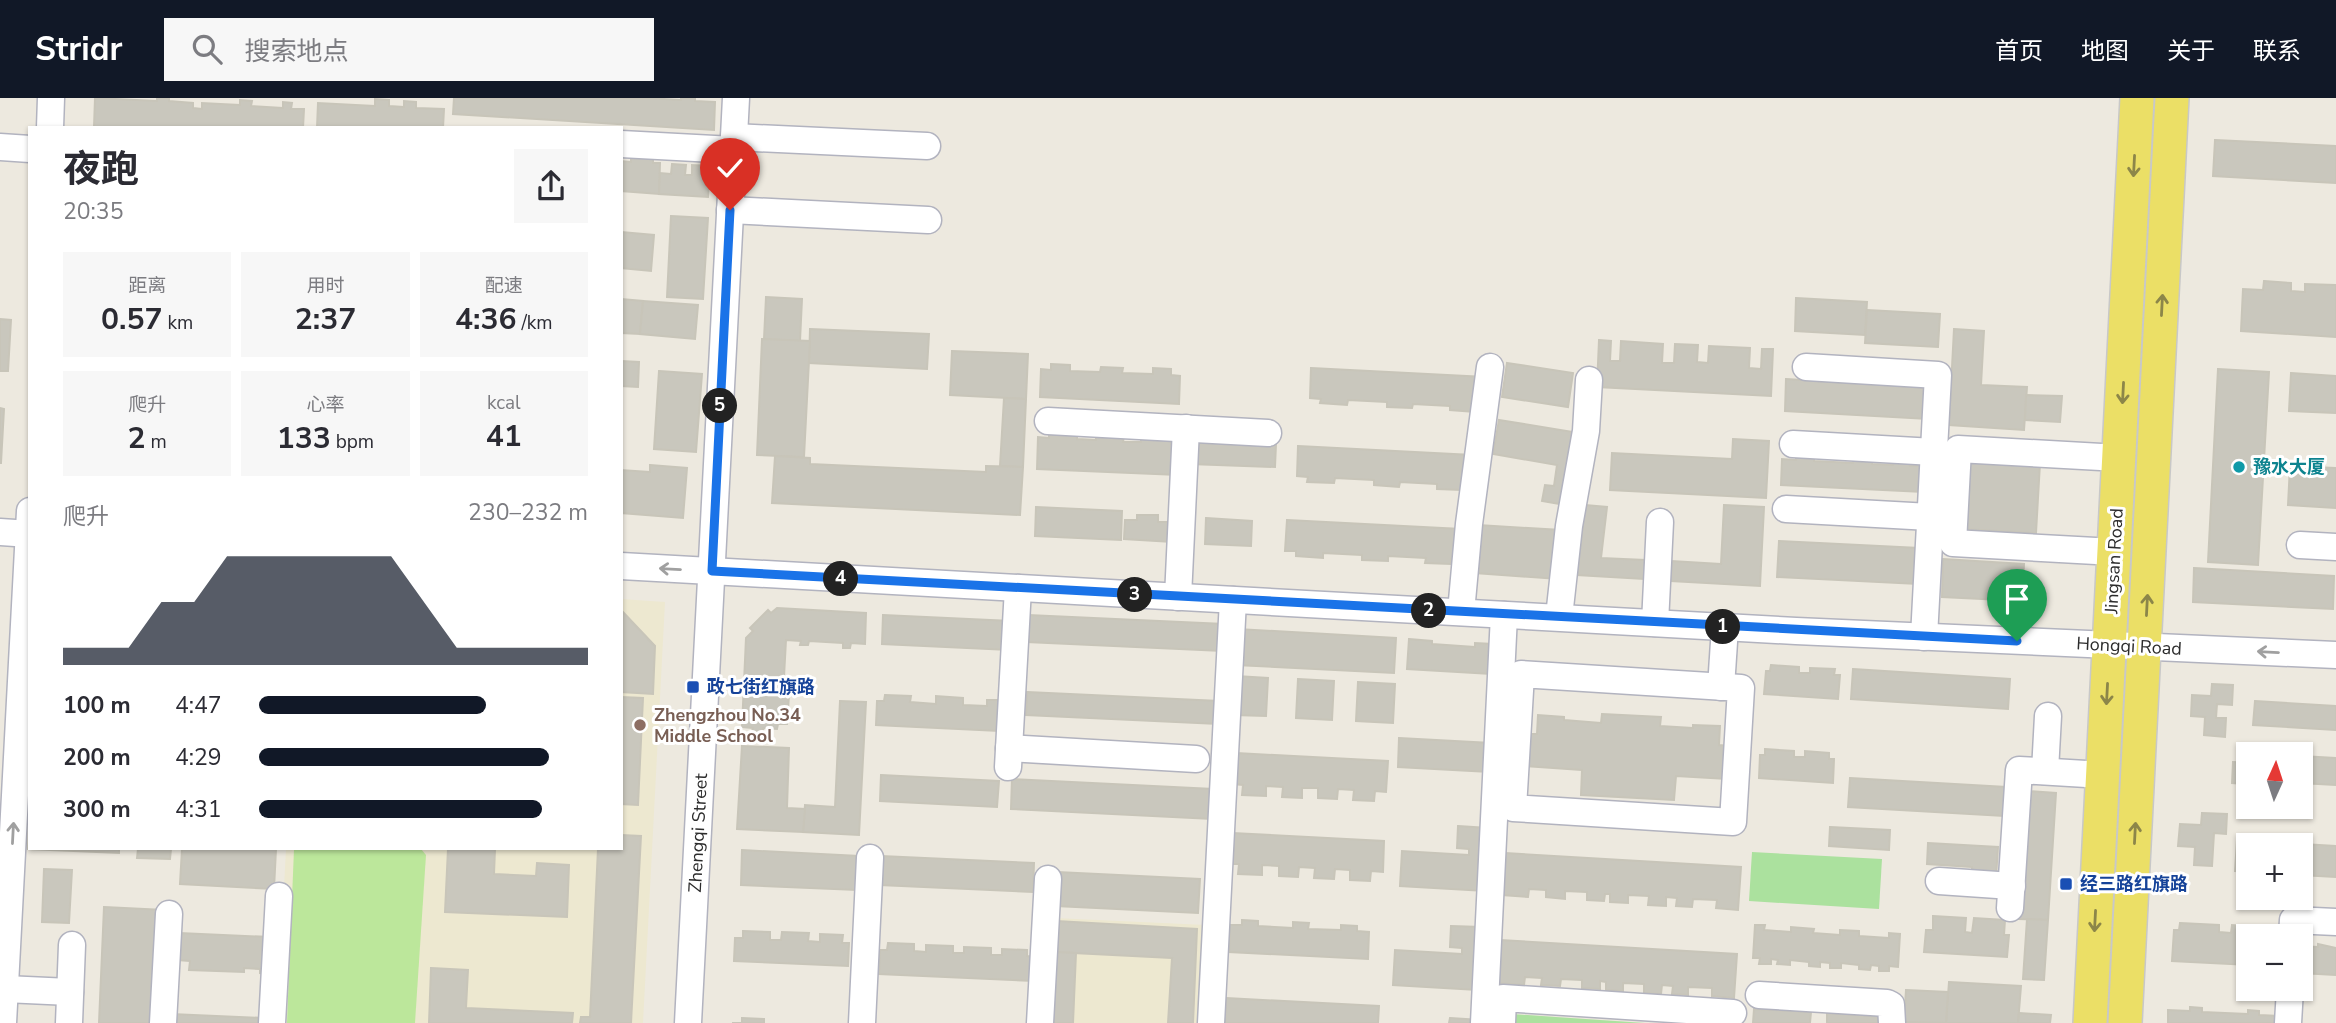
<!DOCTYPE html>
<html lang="zh">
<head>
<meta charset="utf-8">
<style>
  :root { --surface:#fff; --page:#f7f7f7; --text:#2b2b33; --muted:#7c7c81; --accent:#111827 }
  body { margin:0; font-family:"Nunito Sans","Noto Sans SC",sans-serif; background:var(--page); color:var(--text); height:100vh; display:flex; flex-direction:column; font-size:26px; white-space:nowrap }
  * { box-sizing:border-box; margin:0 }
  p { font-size:23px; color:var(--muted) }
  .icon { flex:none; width:38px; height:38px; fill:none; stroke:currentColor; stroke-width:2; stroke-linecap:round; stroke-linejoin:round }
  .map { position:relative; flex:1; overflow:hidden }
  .drawer { position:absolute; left:28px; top:28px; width:595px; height:724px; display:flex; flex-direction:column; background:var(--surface); border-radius:0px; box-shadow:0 2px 5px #0004 }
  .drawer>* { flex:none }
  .needle { width:46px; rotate:3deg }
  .fabs { position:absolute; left:2236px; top:644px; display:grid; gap:14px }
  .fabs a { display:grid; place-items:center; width:77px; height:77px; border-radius:0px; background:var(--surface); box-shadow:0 2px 5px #0004; font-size:35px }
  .pin { position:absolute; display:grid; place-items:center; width:60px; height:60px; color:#fff; margin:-72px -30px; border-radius:50% 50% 50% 0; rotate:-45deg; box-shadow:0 0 7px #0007 }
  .pin .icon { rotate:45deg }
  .km { position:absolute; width:35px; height:35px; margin:-18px; border-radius:50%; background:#222; color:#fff; font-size:19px; line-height:35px; text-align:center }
  .round { display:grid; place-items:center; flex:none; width:74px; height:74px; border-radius:0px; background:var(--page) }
  .summary { display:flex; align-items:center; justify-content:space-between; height:119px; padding:0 35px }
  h1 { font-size:38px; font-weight:700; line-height:52px }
  .figures { display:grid; grid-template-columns:repeat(3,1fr); gap:10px; height:119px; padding:7px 35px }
  .figures div { display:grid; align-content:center; border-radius:0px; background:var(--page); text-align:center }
  .figures b { font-size:30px; font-weight:700 }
  .figures small { font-size:19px; font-weight:400 }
  .figures p { font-size:19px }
  .chart { height:196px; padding:14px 35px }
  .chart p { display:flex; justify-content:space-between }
  .chart svg { width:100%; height:126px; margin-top:7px; fill:var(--accent); opacity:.7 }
  ul { padding:0 35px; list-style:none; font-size:23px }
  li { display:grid; grid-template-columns:112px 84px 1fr; align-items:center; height:52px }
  li i { height:18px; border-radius:9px; background:var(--accent) }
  header { display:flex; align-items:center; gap:42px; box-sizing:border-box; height:98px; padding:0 35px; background:var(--accent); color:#fff }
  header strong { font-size:33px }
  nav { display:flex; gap:38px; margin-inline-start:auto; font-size:24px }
  .search { width:490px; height:63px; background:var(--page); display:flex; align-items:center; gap:18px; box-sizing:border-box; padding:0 24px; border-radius:0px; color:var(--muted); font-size:26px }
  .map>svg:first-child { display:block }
  .education { fill:#ede8d0 }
  .green { fill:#abe19e }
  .pitch { fill:#bce79b }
  .building { fill:#c9c7bd; stroke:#c8c5b9; stroke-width:2 }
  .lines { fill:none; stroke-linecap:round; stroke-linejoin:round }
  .minor-casing { stroke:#b2b3bf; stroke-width:29 }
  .major-casing { stroke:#c8c8c8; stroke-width:36 }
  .minor { stroke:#fff; stroke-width:26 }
  .major { stroke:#ebdf66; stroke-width:33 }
  .oneway { stroke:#8c8649 }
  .oneway2 { stroke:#a0a0a0 }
  .route-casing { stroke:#fff; stroke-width:14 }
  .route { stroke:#1a73e8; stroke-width:9 }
  .culture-dot { fill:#0f9aa8; stroke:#fff; stroke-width:2.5 }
  .transit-dot { fill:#1a4fb4; stroke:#fff; stroke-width:2.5 }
  .education-dot { fill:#8d6e63; stroke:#fff; stroke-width:2.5 }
  .labels { text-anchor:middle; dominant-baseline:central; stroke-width:6; stroke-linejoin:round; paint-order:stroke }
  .culture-label { font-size:18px; font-weight:bold; fill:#0d838f; stroke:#fff; text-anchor:start }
  .street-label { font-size:18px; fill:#2c2c2c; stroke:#fff }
  .transit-label { font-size:18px; font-weight:bold; fill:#164399; stroke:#fff; text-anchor:start }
  .education-label { font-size:18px; font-weight:bold; fill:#785e54; stroke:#fff; text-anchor:start }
</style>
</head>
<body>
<header>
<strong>Stridr</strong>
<div class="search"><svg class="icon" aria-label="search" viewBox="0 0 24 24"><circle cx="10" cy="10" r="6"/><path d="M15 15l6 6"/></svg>搜索地点</div>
<nav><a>首页</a><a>地图</a><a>关于</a><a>联系</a></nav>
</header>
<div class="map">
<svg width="2336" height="925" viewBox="0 0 2336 925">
  <rect width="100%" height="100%" fill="#ede9df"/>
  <g class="education">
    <path d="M621,501L665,504L643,925H277L286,751H621Z"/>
    <path d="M1054,820L1206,827L1201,925H1049Z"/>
  </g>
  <g class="green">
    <path d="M1752,754L1882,761L1879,811L1749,803Z"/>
    <path d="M1511,916L1645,925H1511Z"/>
  </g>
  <path class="pitch" d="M294,751H421L426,757L415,925H287Z"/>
  <g class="building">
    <path d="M95,0L157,3V0H169V3L193,5V10L202,11V5L240,7V2L252,3L251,8L283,10V4L292,5L291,11H304L303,30L94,29Z"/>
    <path d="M454,0H647L681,2V0H695V3L715,4L714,32L453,16Z"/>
    <path d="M375,1L389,2V8L404,9V3L416,4V10L444,11L443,30H317L318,5L375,8Z"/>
    <path d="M2215,42L2336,48V85L2213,78Z"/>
    <path d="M631,57L653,59V65H660L659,96L621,93V63L631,64Z"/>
    <path d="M672,66L686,67L685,77H692V67L710,68L708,99L659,96L660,75L671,76Z"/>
    <path d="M671,118L708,120L703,201L667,199Z"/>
    <path d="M621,134L654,137L651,173L621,170Z"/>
    <path d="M2264,183L2291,185V193L2305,194V186L2336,187V239L2241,233L2243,191L2263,192Z"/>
    <path d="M766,199L802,201L800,243L764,241Z"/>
    <path d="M1796,200L1867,204L1865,237L1795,233Z"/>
    <path d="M621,201L643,203L640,236L621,235Z"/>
    <path d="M643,203L698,207L695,241L640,236Z"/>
    <path d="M1867,212L1940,216L1938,249L1865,245Z"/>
    <path d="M0,221L11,222L8,273H0Z"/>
    <path d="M810,231L929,236L927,271L809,265Z"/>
    <path d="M1954,231L1984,233L1981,287L2027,289L2024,332L1949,327Z"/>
    <path d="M762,241L810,243L804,359L757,357Z"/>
    <path d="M1599,242L1611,243L1610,263H1620L1621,243L1663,246L1662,265H1674L1675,246L1698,247L1697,264L1708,265L1709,248L1750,250L1749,270L1761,271L1762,251H1773L1771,298L1597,289Z"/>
    <path d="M952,253L1028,256L1026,301L950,297Z"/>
    <path d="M621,263L639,264L638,289L621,288Z"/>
    <path d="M1507,265L1573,275L1568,309L1502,299Z"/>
    <path d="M1051,266L1070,267V273L1100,274L1101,269L1123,270L1122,275L1153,276V270L1171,271V277L1180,278L1179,306L1040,299L1041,271L1051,272Z"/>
    <path d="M1311,270L1485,279L1475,314L1450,312V308L1413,306L1412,310L1387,309V304L1348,302L1347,307L1320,305L1321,301L1310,300Z"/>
    <path d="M2218,271L2269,274L2258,467L2208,464Z"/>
    <path d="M659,273L702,276L696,354L654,351Z"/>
    <path d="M2291,275L2336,278V315L2289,313Z"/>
    <path d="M1786,281L1930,290L1928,321L1785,313Z"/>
    <path d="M2026,297L2062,298L2060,324L2025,322Z"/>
    <path d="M1004,300L1026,301L1023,369L1000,368Z"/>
    <path d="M0,310L4,311L1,365H0Z"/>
    <path d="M1499,322L1573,334L1560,406L1542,403L1545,387L1554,388L1557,367L1493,356Z"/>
    <path d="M1049,336L1077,337V341L1096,342V337L1124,338L1123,344H1141V339L1171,340V346H1180L1178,377L1037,371L1038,339L1049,340Z"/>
    <path d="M1733,341L1769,343L1766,400L1610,392L1612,355L1732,361Z"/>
    <path d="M1191,342L1276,346L1275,369L1190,366Z"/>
    <path d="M1298,348L1472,357L1462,392L1437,391V386L1400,384L1399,389L1374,387V382L1335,380L1334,385L1307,384L1308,379L1297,378Z"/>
    <path d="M775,358L810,360V366L986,374V368L1023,369L1020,417L772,405Z"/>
    <path d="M1796,358H1814V363L1853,365L1854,360L1872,361V366L1893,367V361L1910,362V368H1924L1923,394L1781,387L1782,361L1796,362Z"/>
    <path d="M1966,361L2040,365L2036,435L1962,431Z"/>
    <path d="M650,367L687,370L683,420L621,415V372L650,374Z"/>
    <path d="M2290,368L2336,370V410L2288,407Z"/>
    <path d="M1585,407L1607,409L1601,460L1645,462L1644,481L1577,477Z"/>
    <path d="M1724,407L1764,409L1760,488L1671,483L1672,463L1721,466Z"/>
    <path d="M1036,409L1122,413L1121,442L1035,438Z"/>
    <path d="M1137,417H1158V424H1173L1172,444L1124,441L1125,422H1137Z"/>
    <path d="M1206,420L1252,423L1251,448L1205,446Z"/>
    <path d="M1287,422L1461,431L1459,462L1451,461V466L1425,465L1426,460L1388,458V463L1362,462V457L1323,455V460L1296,458V453H1285Z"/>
    <path d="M1478,427L1561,432L1558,481L1475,475Z"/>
    <path d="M1779,443L1919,450L1918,486L1777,479Z"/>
    <path d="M1943,461L2024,466L2022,503L1942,499Z"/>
    <path d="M2194,470L2334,478L2333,511L2193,504Z"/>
    <path d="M777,510L866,515L865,546L851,545L850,550H843V545L809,543L808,547H800L801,543L786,542L783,597H789L787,626H778L777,631L763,630V633H752L753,630L742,629L746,540L753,533L750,530L768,512L771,515Z"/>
    <path d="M621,512L655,548L653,596L621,594Z"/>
    <path d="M883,517L1011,523L1009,552L882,546Z"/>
    <path d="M1028,517L1224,526L1222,553L1027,544Z"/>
    <path d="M1237,531L1396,540L1394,575L1236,567Z"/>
    <path d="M1409,541L1432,543V546L1475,549V545L1493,546L1491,576L1407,571Z"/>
    <path d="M1771,567L1799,569V575H1810V570L1835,571L1834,577H1840L1838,601L1764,596L1766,573H1770Z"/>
    <path d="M1853,571L2010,581L2008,611L1851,601Z"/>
    <path d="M1236,578L1268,580L1266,618L1234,617Z"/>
    <path d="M1298,581L1334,583L1332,622L1296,620Z"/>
    <path d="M1358,584L1395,586L1393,625L1356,623Z"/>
    <path d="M2212,586L2233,587L2232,607L2217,606L2216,620H2226L2225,639L2204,637L2205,619L2191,618L2192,597L2211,598Z"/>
    <path d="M1027,594L1219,603L1218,626L1026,617Z"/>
    <path d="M885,597L911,598L910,604L936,606V598L963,600V607L987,608V602H1001L999,633L876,627L877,603H884Z"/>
    <path d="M621,599L643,600L638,707L621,706Z"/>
    <path d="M840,603L866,604L859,737L803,734L805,707L835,709Z"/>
    <path d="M2255,603L2336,608V632L2253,627Z"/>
    <path d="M1602,616L1661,619L1660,628L1693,630V627L1720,628L1719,647L1729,648L1727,681L1676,678L1674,702L1581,697L1582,672L1525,668L1527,636H1537L1538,617L1564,619V622L1601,625Z"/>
    <path d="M1399,640L1491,645L1489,674L1398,669Z"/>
    <path d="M742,648L789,650L787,710L805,711L803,734L737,731Z"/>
    <path d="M1765,651L1794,653V659H1805V653L1829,655V661H1834L1833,685L1759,680L1760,657H1765Z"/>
    <path d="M1236,655L1388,663L1386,694L1375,693L1374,703L1353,702L1354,692L1338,691L1337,701L1318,700V690H1302V700L1282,699L1283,689L1266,688V698L1242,697L1243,687L1234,686Z"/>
    <path d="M2301,658L2336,660V687L2301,685Z"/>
    <path d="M2233,664L2249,665V705H2245L2246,686L2232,685Z"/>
    <path d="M881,677L999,683L997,709L880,703Z"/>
    <path d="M1850,680L2006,689L2004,718L1848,709Z"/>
    <path d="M1012,681L1213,691L1212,721L1011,711Z"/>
    <path d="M2027,693L2056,695L2048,822L2019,821Z"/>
    <path d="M2202,715L2227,716L2226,736L2214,735L2212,768L2194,767L2195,749L2178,748L2180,726L2201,727Z"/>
    <path d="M29,726L30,751H119V755L28,751Z"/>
    <path d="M1458,728L1488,730L1485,793L1400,788L1402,753L1469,757V751L1457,750Z"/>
    <path d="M1830,729L1890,732L1889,752L1829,748Z"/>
    <path d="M1232,735L1384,743L1383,774L1371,773L1370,783L1350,782V772L1335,771L1334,781L1314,780L1315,770L1299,769L1298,779L1279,778V768L1262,767V777L1238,776L1239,766H1231Z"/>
    <path d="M621,737L641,738L631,925H580L581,919H590L598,751H621Z"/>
    <path d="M2237,742L2336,748V779L2301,777V747H2249V774L2235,773Z"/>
    <path d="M1928,745L1998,749L1996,779L1972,778V769L1927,766Z"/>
    <path d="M138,751H171L170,761L137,760Z"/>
    <path d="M182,751H276L274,791L180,786Z"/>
    <path d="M448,751H495L494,776L536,778L537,765L569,767L567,819L445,814Z"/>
    <path d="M742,752L859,758L857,792L741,787Z"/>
    <path d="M1505,755L1741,769L1738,812L1716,810L1717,802L1693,801L1692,809L1676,808L1677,800L1666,799V808L1648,807L1649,798L1628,797V805L1610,804V796H1605L1604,803L1587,802V794L1565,793V801L1546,799V792L1529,791L1528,799L1502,797Z"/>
    <path d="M881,758L1034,765L1033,794L880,787Z"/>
    <path d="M44,771L72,772L69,825L42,824Z"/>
    <path d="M1057,774L1200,781L1198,815L1056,808Z"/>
    <path d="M104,809L164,812L159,925H99Z"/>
    <path d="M1933,818L1966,820L1965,834L1972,835L1974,820L2005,822L2004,837H2009L2007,859L1924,854L1926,832H1933Z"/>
    <path d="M2027,821L2048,822L2044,882L2023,881Z"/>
    <path d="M1242,822L1258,823V828L1293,830V824L1309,825L1308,831L1341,832V827L1357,828V833L1369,834L1368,861L1229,854L1230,827H1242Z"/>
    <path d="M1056,823L1197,831L1193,925H1168L1172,860L1054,854Z"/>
    <path d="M2180,825L2219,827V834L2231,835L2232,827L2277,830L2276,838H2281H2249V867L2172,863L2174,832H2179Z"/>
    <path d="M1755,827H1765L1764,832L1791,834V829L1814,831L1813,835L1840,837V832L1859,833V838L1889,840V835L1900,836L1898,869L1889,868V873H1879V868L1871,867L1870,872L1859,871V867L1841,865V870H1830V865L1820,864V869L1809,868V864L1790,862V867L1777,866L1778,862L1771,861V866H1759L1760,860H1753Z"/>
    <path d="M1451,828L1481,829L1477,892L1393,887L1395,852L1462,856V850L1450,849Z"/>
    <path d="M743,833L770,834V842H781L782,834L809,835L808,843L820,844V836L843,837L842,845H849L848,868L734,863L735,840H743Z"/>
    <path d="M179,835L270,839L268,876L260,875V871L244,870V874L189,872L190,863L178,862Z"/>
    <path d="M1500,842L1737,856L1734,900L1712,898V890L1688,889V897L1672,896L1673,888L1662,887L1661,896L1644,895V886L1623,885V893L1606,892V884L1600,883V891L1582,890V882L1561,881L1560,888L1541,887L1542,880L1525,879L1524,887L1498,885Z"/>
    <path d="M888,845L914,846V853L926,854V847L953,848V855H964V849L991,850V857H1002V851L1027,852V858L1036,859L1034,883L879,876L880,852H887Z"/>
    <path d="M2318,846L2336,850V877L2301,875V848L2318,849Z"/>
    <path d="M1054,854L1076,855L1073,925H1051Z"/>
    <path d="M431,870L468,872L466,910L573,915L572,925H429Z"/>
    <path d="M1949,884L2021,888L2018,925H1946Z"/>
    <path d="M1906,892L1948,894L1946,925L1904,924Z"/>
    <path d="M1226,900L1379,908L1378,925H1225Z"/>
    <path d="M2190,909L2202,910V914L2248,916V912L2259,913V917L2279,918V925H2168V912L2190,913Z"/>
    <path d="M1754,911L1811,914L1810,925H1753Z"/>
    <path d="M1827,915L1885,919L1884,925H1827Z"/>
    <path d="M2019,915L2051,917L2050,925H2018Z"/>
    <path d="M171,916L264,920V925H170Z"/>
    <path d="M742,920L764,921V925H732H742Z"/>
    <path d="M1450,920L1480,922L1479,925H1449Z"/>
  </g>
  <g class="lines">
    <defs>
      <g id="minor">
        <path d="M50,30L51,0"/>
        <path d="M734,39L927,48"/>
        <path d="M621,46L733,52"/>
        <path d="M0,49L30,51"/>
        <path d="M730,112L928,122"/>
        <path d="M1806,269L1938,277L1924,539"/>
        <path d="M1048,323L1268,335"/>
        <path d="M1793,346L1934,354"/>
        <path d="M1786,411L1930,419"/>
        <path d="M0,434L30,436"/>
        <path d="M2300,447L2336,449"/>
        <path d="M2114,454L1953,445L1958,351L2119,360"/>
        <path d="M621,468L1796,533L2336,557"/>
        <path d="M1178,499L1186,330"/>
        <path d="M1461,514L1469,426L1490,269"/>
        <path d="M1559,519L1569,428L1586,333L1589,282"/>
        <path d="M1655,525L1660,424"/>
        <path d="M1521,576L1741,590L1733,724L1513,710Z"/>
        <path d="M1721,589L1725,529"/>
        <path d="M1009,650L1196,661"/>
        <path d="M1008,669L1018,490"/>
        <path d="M2045,673L2048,618"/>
        <path d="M1939,783L2012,788"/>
        <path d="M2010,810L2019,672L2103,677"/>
        <path d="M2292,838L2293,822L2336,824"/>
        <path d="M5,891L70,894"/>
        <path d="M1759,897L1887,905L1891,907L1892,925"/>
        <path d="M3,925L30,413"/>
        <path d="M69,925L72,847"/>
        <path d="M163,925L169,816"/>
        <path d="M272,925L279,798"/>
        <path d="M688,925L736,0"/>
        <path d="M862,925L870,760"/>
        <path d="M1040,925L1048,781"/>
        <path d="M1211,925L1233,502"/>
        <path d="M1484,925L1504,517"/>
        <path d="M1502,925L1503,900L1733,915"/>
        <path d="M2288,925L2290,891"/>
      </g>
      <g id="major">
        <path d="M2090,925L2137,0"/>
        <path d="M2125,925L2172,0"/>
      </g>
    </defs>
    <use href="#minor" class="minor-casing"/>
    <use href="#major" class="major-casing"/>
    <use href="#minor" class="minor"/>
    <use href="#major" class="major"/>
  </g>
  <defs><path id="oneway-shaft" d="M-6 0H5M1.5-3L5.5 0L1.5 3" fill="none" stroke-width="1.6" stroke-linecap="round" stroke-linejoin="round" transform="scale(1.75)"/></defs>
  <g class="oneway">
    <use href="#oneway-shaft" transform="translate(2134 68) rotate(93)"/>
    <use href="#oneway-shaft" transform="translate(2162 207) rotate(-87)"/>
    <use href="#oneway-shaft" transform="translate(2123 295) rotate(93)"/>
    <use href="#oneway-shaft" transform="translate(2147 507) rotate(-87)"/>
    <use href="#oneway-shaft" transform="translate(2107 596) rotate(93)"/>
    <use href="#oneway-shaft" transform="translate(2135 735) rotate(-87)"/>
    <use href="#oneway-shaft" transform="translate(2095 823) rotate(93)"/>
  </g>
  <g class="oneway2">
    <use href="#oneway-shaft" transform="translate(670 471) rotate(-177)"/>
    <use href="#oneway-shaft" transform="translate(2268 554) rotate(-177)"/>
    <use href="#oneway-shaft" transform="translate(13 735) rotate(-87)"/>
  </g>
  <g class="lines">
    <defs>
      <path id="route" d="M730,112L712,473L2017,543"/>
    </defs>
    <use href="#route" class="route-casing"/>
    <use href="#route" class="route"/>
  </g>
  <circle class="culture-dot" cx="2239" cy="369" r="7"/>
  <g class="transit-dot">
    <rect x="686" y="582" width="14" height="14" rx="3.5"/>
    <rect x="2059" y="779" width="14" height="14" rx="3.5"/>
  </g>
  <circle class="education-dot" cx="640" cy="627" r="7"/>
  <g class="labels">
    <g class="culture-label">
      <text x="2253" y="369">豫水大厦</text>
    </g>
    <g class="street-label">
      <text transform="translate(2114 463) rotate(-87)">Jingsan Road</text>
      <text transform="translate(2129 548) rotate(3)">Hongqi Road</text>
      <text transform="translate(698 735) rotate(-87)">Zhengqi Street</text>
    </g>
    <g class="transit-label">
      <text x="707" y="589">政七街红旗路</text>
      <text x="2080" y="786">经三路红旗路</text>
    </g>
    <g class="education-label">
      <text x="654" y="617">Zhengzhou No.34<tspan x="654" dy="21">Middle School</tspan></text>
    </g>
  </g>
</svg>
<div class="fabs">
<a><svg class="needle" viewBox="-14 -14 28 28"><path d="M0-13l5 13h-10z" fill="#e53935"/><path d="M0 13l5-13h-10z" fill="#7c7c81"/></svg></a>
<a>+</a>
<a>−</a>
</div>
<div class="pin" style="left:2017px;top:543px;background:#1e9e55"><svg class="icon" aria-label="arrive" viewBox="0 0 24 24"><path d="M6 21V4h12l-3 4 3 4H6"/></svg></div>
<div class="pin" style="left:730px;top:112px;background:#d93025"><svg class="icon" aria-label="check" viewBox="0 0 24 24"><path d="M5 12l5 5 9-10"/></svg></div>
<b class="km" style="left:1723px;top:529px">1</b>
<b class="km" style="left:1429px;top:513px">2</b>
<b class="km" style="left:1135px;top:497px">3</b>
<b class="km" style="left:841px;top:481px">4</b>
<b class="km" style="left:720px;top:308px">5</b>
<section class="drawer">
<div class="summary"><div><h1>夜跑</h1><p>20:35</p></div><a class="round"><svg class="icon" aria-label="share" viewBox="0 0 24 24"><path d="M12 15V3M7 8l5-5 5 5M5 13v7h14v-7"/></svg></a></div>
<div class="figures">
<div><p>距离</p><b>0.57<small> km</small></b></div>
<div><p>用时</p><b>2:37</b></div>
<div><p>配速</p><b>4:36<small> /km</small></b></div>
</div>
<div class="figures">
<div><p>爬升</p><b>2<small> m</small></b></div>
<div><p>心率</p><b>133<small> bpm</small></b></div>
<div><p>kcal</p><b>41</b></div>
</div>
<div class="chart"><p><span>爬升</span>230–232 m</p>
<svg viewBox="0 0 160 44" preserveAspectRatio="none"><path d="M0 44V38L10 38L20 38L30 22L40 22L50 6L60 6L70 6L80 6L90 6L100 6L110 22L120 38L130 38L140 38L150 38L160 38V44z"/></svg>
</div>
<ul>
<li><b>100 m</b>4:47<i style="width:69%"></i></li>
<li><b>200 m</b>4:29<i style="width:88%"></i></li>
<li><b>300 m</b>4:31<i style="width:86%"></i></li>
</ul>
</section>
</div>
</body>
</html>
